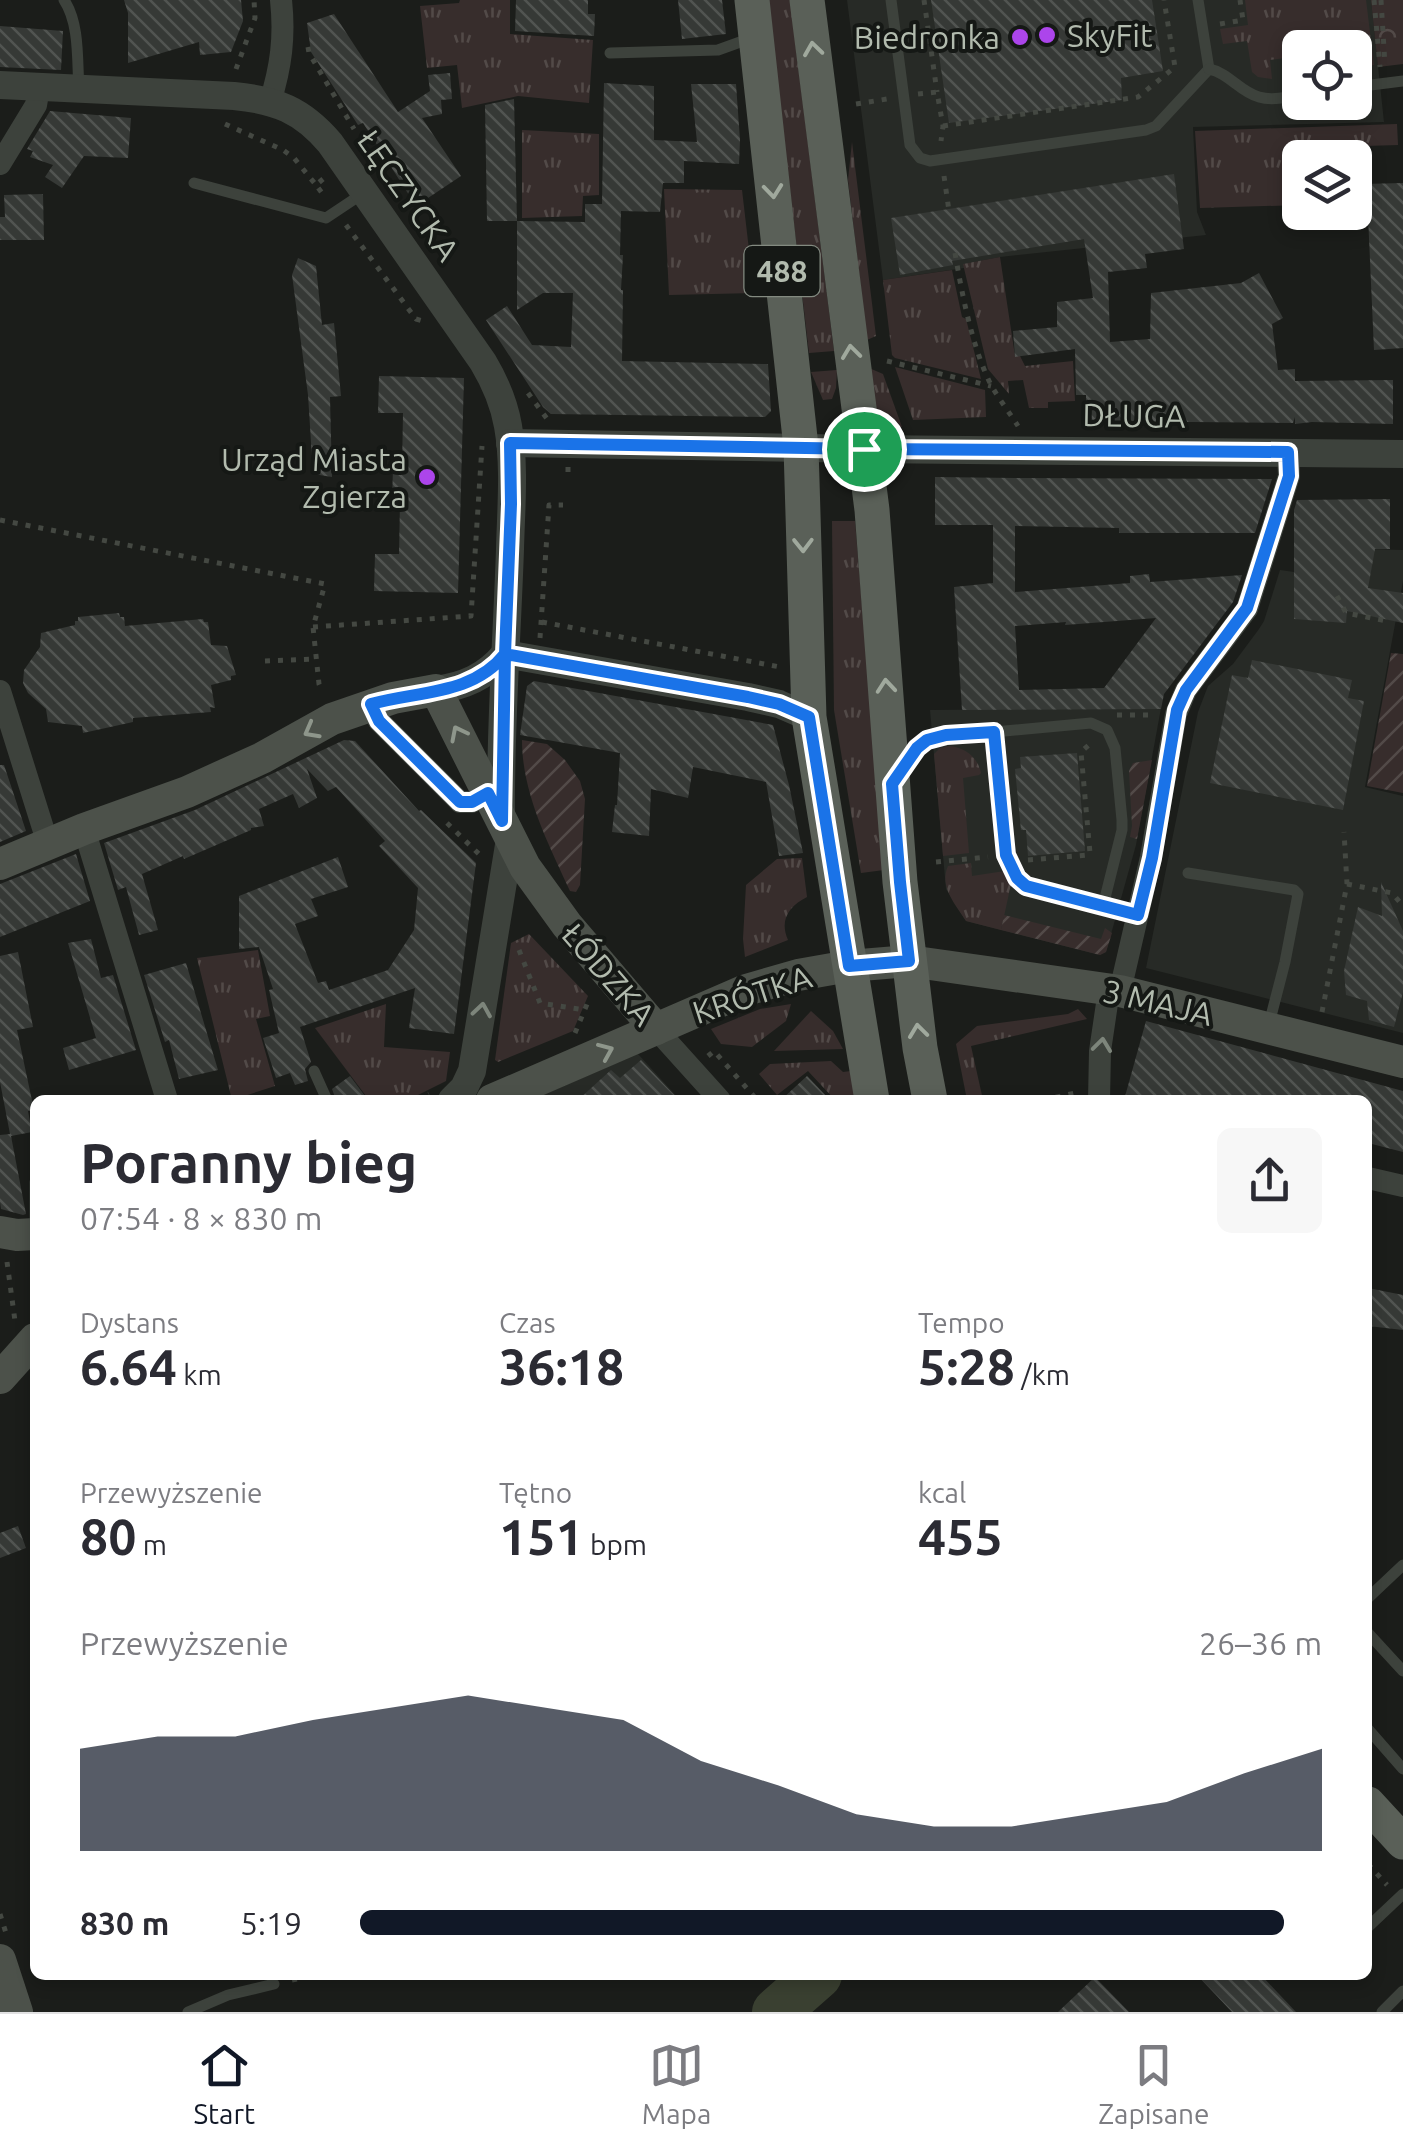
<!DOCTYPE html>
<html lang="pl">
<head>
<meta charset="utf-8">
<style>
  :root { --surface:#fff; --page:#f7f7f7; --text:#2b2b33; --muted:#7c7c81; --line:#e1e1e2; --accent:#111827 }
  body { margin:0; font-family:Ubuntu,sans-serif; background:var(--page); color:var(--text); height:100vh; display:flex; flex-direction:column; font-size:38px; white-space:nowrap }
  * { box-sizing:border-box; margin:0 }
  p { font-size:32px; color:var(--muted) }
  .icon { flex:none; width:55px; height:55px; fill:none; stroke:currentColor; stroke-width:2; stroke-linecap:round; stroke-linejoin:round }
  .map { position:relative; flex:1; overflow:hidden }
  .details { position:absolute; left:30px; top:1095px; width:1342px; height:885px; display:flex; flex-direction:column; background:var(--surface); border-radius:15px; box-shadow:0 5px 15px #0003 }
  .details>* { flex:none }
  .fabs { position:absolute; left:1282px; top:30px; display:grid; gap:20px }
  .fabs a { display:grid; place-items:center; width:90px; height:90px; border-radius:15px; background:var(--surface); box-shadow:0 5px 15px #0003; font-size:50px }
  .pin { position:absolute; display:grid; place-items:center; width:85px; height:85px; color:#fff; margin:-42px; border:5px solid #fff; border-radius:50%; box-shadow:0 2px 10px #0007 }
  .round { display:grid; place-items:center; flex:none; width:105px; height:105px; border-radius:15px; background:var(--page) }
  .head { display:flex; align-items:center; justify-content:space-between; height:170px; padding:0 50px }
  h1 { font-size:55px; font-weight:700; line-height:75px }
  .metrics { display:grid; grid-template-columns:repeat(3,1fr); gap:15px; height:170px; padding:10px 50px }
  .metrics div { display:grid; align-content:center }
  .metrics b { font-size:50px; font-weight:700 }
  .metrics small { font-size:28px; font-weight:400 }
  .metrics p { font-size:28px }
  .chart { height:280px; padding:20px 50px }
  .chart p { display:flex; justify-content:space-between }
  .chart svg { width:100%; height:180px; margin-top:10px; fill:var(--accent); opacity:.7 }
  ul { padding:0 50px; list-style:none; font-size:32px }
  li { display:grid; grid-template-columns:160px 120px 1fr; align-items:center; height:75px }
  li i { height:25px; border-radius:12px; background:var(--accent) }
  .tab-bar { display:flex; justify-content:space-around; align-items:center; height:140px; border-top:2px solid var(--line); background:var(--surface); font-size:28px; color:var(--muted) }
  .tab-bar a { display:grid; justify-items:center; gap:5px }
  .tab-bar .current { color:var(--accent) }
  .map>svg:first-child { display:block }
  .built { fill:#272a26; fill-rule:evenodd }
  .grass { fill:url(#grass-tufts) }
  .park { fill:url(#park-crowns) }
  .garden { fill:url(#garden-furrows) }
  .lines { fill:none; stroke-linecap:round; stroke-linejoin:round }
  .river { stroke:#3a4031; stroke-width:48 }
  .building { fill:url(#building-back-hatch); fill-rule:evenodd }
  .path { stroke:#444842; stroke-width:5; stroke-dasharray:5 8; stroke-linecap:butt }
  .service { stroke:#3d423c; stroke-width:11 }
  .minor { stroke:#3d423c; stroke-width:22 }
  .tertiary { stroke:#3d423c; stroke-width:28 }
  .secondary { stroke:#4c514a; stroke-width:32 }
  .primary { stroke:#5a6058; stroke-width:35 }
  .oneway { stroke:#a0a99d }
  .oneway2 { stroke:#8e968b }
  .oneway3 { stroke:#7d857b }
  .route-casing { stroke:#fff; stroke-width:20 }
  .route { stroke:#1a73e8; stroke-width:12 }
  .poi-dot { fill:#ac45eb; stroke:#151815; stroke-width:4 }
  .labels { text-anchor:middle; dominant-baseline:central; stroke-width:8; stroke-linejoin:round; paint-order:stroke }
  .shield { fill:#151815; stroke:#838a80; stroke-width:2.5 }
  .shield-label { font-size:30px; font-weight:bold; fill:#b2bbae }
  .poi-label { font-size:32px; fill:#b2bbae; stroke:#151815; text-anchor:end }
  .street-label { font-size:32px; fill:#b2bbae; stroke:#151815 }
</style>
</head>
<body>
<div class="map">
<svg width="1403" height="2012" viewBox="0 0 1403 2012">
  <defs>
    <pattern id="grass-tufts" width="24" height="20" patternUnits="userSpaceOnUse" patternTransform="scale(2.5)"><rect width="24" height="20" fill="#372d2c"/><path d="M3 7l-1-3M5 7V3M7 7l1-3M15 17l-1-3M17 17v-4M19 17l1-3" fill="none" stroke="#524a48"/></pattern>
    <pattern id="park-crowns" width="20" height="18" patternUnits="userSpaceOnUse" patternTransform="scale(2.5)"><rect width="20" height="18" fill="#372d2c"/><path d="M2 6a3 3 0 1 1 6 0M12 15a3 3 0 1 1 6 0" fill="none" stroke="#524a48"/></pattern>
    <pattern id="garden-furrows" width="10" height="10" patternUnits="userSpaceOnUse" patternTransform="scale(2.5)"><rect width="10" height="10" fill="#372d2c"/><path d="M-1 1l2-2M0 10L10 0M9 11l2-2" fill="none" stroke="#524a48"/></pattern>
    <pattern id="building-back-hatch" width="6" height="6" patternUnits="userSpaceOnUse" patternTransform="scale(2.5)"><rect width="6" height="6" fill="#363936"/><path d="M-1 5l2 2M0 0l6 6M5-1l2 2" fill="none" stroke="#515451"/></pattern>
  </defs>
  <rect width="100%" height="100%" fill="#1b1d1a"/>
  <g class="built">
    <path d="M847,0H1371L1384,122L1193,127L1197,212L1206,235L1000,257L964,264V268L883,280ZM1300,48H1355V102H1300Z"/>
    <path d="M1331,548L1403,550V581L1365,787L1403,796V1033L1146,968L1198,712L1208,686L1233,664L1259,629L1264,621L1280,570L1294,572Z"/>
    <path d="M1161,708L1136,845L1106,952L1100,955L966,921L946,889L930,710Z"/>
    <path d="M638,1054L680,1100H531Z"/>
  </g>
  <g class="grass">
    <path d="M460,0H510V34L593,40L589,103L518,96L462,108L457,65L427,68L420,6L459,3Z"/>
    <path d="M768,0H790L834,351L809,353Z"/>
    <path d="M1245,0H1366L1374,65L1355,68V48H1300V56L1270,60L1272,79L1258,77L1252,72L1247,41L1223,44L1220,29L1248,25Z"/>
    <path d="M1397,124L1398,145L1364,146L1370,181L1357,182L1360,209L1355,210V158H1300V205L1200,208L1195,131Z"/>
    <path d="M522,130L599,134V195L583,196L582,216L522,218Z"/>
    <path d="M852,142L876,336L867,340L848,180Z"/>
    <path d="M664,189L742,190L754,293L669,295Z"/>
    <path d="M1000,257L1015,356H1020L1025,366L1073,361L1075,401L1048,402V408H1029L1023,380L1008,381L1009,394L988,369L963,264Z"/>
    <path d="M952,270L962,317L966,319L981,379L895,358L892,355L883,280Z"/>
    <path d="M895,367L985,390L986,417L913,420Z"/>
    <path d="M869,368L883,374L902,427L887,426L877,419Z"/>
    <path d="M837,370L836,388L832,399L823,400L811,372Z"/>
    <path d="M832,521H855L884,870L861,873L834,710Z"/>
    <path d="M949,746C964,747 978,757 981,773L979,775L963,778L969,853L943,856L934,754L940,748Z"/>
    <path d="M802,858L807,897C789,906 779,920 788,940L745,957L743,939L746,885L777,859Z"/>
    <path d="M971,863L972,876L1005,871L1009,874L1011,884L1001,930L966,921C955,904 939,886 948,866Z"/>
    <path d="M529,934L588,996L573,1031L498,1062L495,1060L511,943Z"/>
    <path d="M258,950L270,1016L256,1019L275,1086L232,1100L197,958Z"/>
    <path d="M386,1004L384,1047L450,1052L446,1081L408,1100H369L315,1028Z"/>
    <path d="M791,1004L786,1021L752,1047L721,1044L711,1029L760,1009Z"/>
    <path d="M1078,1009L1087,1019L971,1046L983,1100H967L956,1044L977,1026L1068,1014Z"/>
    <path d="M811,1011L833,1031L843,1049L774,1051Z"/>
    <path d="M831,1061L843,1072L851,1071L856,1100H835L808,1071L777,1095L759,1074L770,1064Z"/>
  </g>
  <path class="park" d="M1371,0H1403V64L1378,67Z"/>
  <g class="garden">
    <path d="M1391,653L1403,654V793L1367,786Z"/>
    <path d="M522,740L547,744L565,760L580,781L585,799L580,885L576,892L570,891C548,843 522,793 522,740Z"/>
    <path d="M1152,760L1137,839L1130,837L1132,826L1129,771L1133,763Z"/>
    <path d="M1004,915L1101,939L1105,928L1112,933L1106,952L1100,955L1001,930Z"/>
  </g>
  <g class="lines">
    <path class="river" d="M776,2012L818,1975"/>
  </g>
  <g class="building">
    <path d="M124,0H241L243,21L231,52L200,55L199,42L128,63V13Z"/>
    <path d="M516,0H588V14H595L594,36L515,31Z"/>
    <path d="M678,0H722L726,34L682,39Z"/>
    <path d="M931,0H1152L1163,71L1121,78L1122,100L949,123Z"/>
    <path d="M334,14L398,112L430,91L428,75L450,73L452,99L441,100L442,114L422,118L461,176L416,206L363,123L358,125L311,52L307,23Z"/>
    <path d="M0,26L63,31L61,70L0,67Z"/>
    <path d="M604,83L654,86V140L697,142L691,84H736L740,140L739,164L684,161V183H663L660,212L621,211L620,255H623L621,290H623L622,361L768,364L771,411L765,417L551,414L543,407L486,320L507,306L532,345L571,347L573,293H543L517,310V221L585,222V204H602Z"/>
    <path d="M514,99L517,221H487L485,105Z"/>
    <path d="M50,111L131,118L128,158L84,156L62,188L45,177L53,165L30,157L33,151L27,149Z"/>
    <path d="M1174,174L1184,249L1145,254L1147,268L1108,272L1110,342L1150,339L1151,293L1241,283L1259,273L1283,318L1272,324L1278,370L1295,369V381L1393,380V424L1312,422L1295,424V417L1293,423L1086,421V395H1076L1075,349L1015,357L1013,331L1057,327V302L1093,298L1084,239L952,261L953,265L900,275L891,218Z"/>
    <path d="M1403,183V348L1374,350L1368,216H1364L1363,184Z"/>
    <path d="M43,194L44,240H0V217H5L4,195Z"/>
    <path d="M298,258L316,266L322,325L334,323L341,396L330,397L332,477L313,474L308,395L292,275Z"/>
    <path d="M379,376L464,378L458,593L374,591L375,554H399L400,501H392L393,468H402L403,413H378Z"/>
    <path d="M935,477L1015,478L1272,479L1255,533H1119V528L1015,526V592L1130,583V576L1149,574L1150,582L1242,575L1233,602L1164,694L1161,709L962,710L954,587L993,583V525H935ZM1156,618L1104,688L1019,690L1015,626L1066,622L1065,625Z"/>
    <path d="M1390,499V549H1375L1368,588L1403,593V623L1347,611L1346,623L1294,619V510L1297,500Z"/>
    <path d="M119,613L120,617H124L125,626L203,619L204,622H208L211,645L227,646L236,675L231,676V680L211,685L215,708L210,707L211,712L133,718V722L83,733L82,726L48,722L46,709L28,693L23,683L24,670L40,647L41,633L75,625V621H78V617Z"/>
    <path d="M1252,660L1352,680L1348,698L1364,701L1343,810L1210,783L1232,675L1248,678Z"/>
    <path d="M534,681L773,725L789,785L803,853L779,856L766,782L693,767L688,798L651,789L649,836L612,832L615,805H617L620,753L520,735L527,686Z"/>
    <path d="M344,740L355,741L419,811L421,810L476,863L454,1034L409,1028L415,988L300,1027L311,1062L305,1069L308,1081L295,1085L290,1073L276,1078L263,1038L279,1033L269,990L273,989L259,947L239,949V896L338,857L348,887L311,899L318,916L295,924L318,983L326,981L329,990L388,970L414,930L418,888L379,846L385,841L336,787L328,791L307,769L317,798L299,808L293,794L259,809L264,826L251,828V830L184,859L183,856L142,874L158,930L139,935L126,887L118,890L104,843L195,810Z"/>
    <path d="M1077,753L1085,851L1028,856L1026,830H1021L1015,769L1021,768L1020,757Z"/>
    <path d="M0,765H4L26,831L0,842Z"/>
    <path d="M76,854L90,901L0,937V884Z"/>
    <path d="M1381,882L1403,931V992L1394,1027L1369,1020L1367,1001L1346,995L1344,971L1358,907L1382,916Z"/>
    <path d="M91,939L101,978L113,975L136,1050L69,1070L63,1048L96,1038L68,943Z"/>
    <path d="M18,952L33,1027L17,1030L34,1110L28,1111L32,1132L11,1136L26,1214L23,1215L1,1209L0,1202V1135L10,1134L0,1082V956Z"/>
    <path d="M186,963L218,1070L179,1079L169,1040L165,1042L144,975Z"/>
    <path d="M1146,1021L1403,1091V1152L1368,1143V1100H1124Z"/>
    <path d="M641,1060L679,1100H578L611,1070L620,1078Z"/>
    <path d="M350,1076L368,1100H336L332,1089Z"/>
    <path d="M807,1076L830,1100H781Z"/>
    <path d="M1368,1288L1403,1295V1330L1368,1326Z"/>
    <path d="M18,1526L26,1548L0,1558V1533Z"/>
    <path d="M1197,1975H1261L1296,2012H1232Z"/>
    <path d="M1095,1977L1129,2012H1058Z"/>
  </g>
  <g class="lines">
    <g class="path">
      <path d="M924,0L937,92"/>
      <path d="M1374,0L1380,67"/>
      <path d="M1381,0L1385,65"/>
      <path d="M1220,24L1243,20L1240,0"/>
      <path d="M308,47L309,53L354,129"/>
      <path d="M236,69L255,18L254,0"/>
      <path d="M918,94L937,92L943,126L941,141"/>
      <path d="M856,104L887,99"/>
      <path d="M225,124L283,150L294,158L316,185"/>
      <path d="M943,126L1138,97L1175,67L1164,0"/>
      <path d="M944,176L949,211"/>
      <path d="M323,179L316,185L325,197"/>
      <path d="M346,225L416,319L423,321"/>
      <path d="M955,253C962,294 972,347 991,385C999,399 1009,412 1018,426"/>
      <path d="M887,361L991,386"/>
      <path d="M528,393L548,420"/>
      <path d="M568,467V480"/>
      <path d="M0,520L325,584L313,627L319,684L322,692"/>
      <path d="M1337,596L1346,613L1387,621"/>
      <path d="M542,622L780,667"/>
      <path d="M313,627L471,616L482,446"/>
      <path d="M540,638L549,505H563"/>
      <path d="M265,661L316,659"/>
      <path d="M1117,715H1156"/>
      <path d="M447,823L482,857"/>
      <path d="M1028,860L1088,855L1090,853L1081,752L1091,743"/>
      <path d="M936,862L988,857"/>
      <path d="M1347,884L1392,893L1403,906"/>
      <path d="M519,950L540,1003L585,1010"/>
      <path d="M1322,1012L1347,884L1344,832"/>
      <path d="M575,1033L590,997"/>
      <path d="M708,1056L714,1051L757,1100"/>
      <path d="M417,1100L429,1094"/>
      <path d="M1043,1100L1075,1093"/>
      <path d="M7,1262L15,1321"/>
      <path d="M1368,1864L1387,1885"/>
      <path d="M0,1914L6,1933"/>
      <path d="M292,1980L317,1975H356"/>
    </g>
    <g class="service">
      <path d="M64,0C80,24 77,61 79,90"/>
      <path d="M891,0L910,145L920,158L930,161L1146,130L1156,126L1209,69"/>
      <path d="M1198,0L1209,69"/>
      <path d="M610,53L718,50L754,37"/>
      <path d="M1209,69C1229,73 1240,92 1259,97C1272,101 1287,97 1300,95"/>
      <path d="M1355,87L1403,81"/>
      <path d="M194,183L326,218L365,192"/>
      <path d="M900,773C907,762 914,747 926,740C944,730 974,734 994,732"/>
      <path d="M1188,873L1294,890L1298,894L1285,962L1269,1024"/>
      <path d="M1103,906L1122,830V820L1115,748L1107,730L1091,723L994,732L1006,855L1017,878L1026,885L1139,915"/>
      <path d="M314,1071L327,1100"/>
      <path d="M35,1230V1182"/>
      <path d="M1368,1598L1403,1565"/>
      <path d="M1368,1633L1403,1671"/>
      <path d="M1368,1729L1403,1769"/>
      <path d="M1368,1927L1403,1894"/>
      <path d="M188,2012L228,1995L274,1984"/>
      <path d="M1382,2012L1403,1991"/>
    </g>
    <g class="minor">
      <path d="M270,102C281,67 285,37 281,0"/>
      <path d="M0,164L36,105L39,88"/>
      <path d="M0,691L48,844"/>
      <path d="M371,705L379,721L460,802H472L488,793"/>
      <path d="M84,829L167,1100"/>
      <path d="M1120,991L1151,857L1176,714L1186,690L1247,609L1289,476L1288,452"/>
      <path d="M656,1029L720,1100"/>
      <path d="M1099,1100L1100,1051L1109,990"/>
      <path d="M1368,1178L1403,1186"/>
    </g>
    <g class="tertiary">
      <path d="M0,85L234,96C276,100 302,110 330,143L483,362C495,382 504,403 508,426C515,466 511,509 510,549C507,638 500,728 501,818"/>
      <path d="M510,443L864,449L1403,454"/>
      <path d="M436,690C464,686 486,677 505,654L748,697L779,704L809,717"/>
      <path d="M452,1100L464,1088L472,1071L510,839"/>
    </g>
    <g class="secondary">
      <path d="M0,864L84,829L187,792L262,758L332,719L393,698L436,690L525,867L567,925L656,1029"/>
      <path d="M492,1100L746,990L798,975L849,966L909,961L1120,991L1403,1062"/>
      <path d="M0,1232L17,1235L35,1234"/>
      <path d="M0,1378L35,1339"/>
      <path d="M0,1960L17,2012"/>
    </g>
    <g class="primary">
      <path d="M752,0L801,447L809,717L872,1100"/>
      <path d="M807,0L872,510L900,882L920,1048L930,1100"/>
      <path d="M1368,1804L1403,1842"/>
    </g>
  </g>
  <defs><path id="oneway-chevron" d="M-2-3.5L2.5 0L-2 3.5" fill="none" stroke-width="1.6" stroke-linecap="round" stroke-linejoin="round" transform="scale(2.5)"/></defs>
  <g class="oneway">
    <use href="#oneway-chevron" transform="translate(813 49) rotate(-98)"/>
    <use href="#oneway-chevron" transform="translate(773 191) rotate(84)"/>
    <use href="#oneway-chevron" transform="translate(851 352) rotate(-97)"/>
    <use href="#oneway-chevron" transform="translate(803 545) rotate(89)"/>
    <use href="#oneway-chevron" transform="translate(886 686) rotate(-95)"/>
    <use href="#oneway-chevron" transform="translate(918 1031) rotate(-97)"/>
  </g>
  <g class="oneway2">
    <use href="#oneway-chevron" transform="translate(311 731) rotate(151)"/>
    <use href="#oneway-chevron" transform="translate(458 733) rotate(-117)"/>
    <use href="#oneway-chevron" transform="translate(606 1051) rotate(-23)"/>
  </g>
  <g class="oneway3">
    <use href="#oneway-chevron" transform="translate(482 1010) rotate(-81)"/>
    <use href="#oneway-chevron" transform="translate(1102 1045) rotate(-83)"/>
  </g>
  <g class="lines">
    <defs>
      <path id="route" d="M864,449L510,443L511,504L505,654C473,695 417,691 371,704L379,721L460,802H472L488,793L502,821L505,654L748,697L779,704L809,717L849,966L909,961L900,882L892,784L917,748L927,740L946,735L994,732L1006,855L1017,878L1026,886L1138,915L1152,858L1177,710L1186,690L1247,608L1289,476L1288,452L864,449"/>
    </defs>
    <use href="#route" class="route-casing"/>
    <use href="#route" class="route"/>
  </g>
  <g class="poi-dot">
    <circle cx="1047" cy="35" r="10"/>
    <circle cx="1020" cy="37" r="10"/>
    <circle cx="427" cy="477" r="10"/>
  </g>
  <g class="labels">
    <rect class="shield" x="744.5" y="246" width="75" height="50" rx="8"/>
    <g class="shield-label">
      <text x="782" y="271">488</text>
    </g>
    <g class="poi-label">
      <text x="1067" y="35" text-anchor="start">SkyFit</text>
      <text x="1000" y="37">Biedronka</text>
      <text x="407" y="459">Urząd Miasta<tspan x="407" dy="37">Zgierza</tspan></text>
    </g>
    <g class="street-label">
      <text transform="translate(409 195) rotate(55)">ŁĘCZYCKA</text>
      <text transform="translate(1134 415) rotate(1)">DŁUGA</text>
      <text transform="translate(609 974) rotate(49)">ŁÓDZKA</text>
      <text transform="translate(752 994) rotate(-18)">KRÓTKA</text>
      <text transform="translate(1158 1002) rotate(13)">3 MAJA</text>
    </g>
  </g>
</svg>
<div class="fabs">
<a><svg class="icon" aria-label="locate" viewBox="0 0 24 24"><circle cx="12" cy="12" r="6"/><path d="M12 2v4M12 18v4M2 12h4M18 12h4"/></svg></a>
<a><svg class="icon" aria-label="layers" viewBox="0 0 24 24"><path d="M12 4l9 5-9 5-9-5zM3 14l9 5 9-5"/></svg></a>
</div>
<div class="pin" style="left:864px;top:449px;background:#1e9e55"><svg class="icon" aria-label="arrive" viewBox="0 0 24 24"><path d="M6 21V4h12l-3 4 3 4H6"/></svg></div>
<section class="details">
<div class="head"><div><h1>Poranny bieg</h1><p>07:54 · 8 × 830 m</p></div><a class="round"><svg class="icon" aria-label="share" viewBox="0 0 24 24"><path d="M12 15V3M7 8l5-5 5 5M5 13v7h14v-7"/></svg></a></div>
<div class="metrics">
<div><p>Dystans</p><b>6.64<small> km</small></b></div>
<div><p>Czas</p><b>36:18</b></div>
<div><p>Tempo</p><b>5:28<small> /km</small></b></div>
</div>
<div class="metrics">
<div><p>Przewyższenie</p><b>80<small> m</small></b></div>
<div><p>Tętno</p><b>151<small> bpm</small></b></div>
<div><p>kcal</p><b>455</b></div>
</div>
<div class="chart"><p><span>Przewyższenie</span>26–36 m</p>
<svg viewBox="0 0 160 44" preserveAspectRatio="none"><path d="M0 44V19L10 16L20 16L30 12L40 9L50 6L60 9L70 12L80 22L90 28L100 35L110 38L120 38L130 35L140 32L150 25L160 19V44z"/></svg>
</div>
<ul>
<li><b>830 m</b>5:19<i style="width:96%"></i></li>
</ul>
</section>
</div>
<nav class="tab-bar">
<a class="current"><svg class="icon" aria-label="home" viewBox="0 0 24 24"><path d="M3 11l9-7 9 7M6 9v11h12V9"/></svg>Start</a>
<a><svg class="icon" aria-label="map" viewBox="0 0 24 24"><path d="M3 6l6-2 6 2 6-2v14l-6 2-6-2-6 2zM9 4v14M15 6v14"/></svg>Mapa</a>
<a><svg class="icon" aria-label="saved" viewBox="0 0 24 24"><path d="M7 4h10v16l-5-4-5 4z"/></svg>Zapisane</a>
</nav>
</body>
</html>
